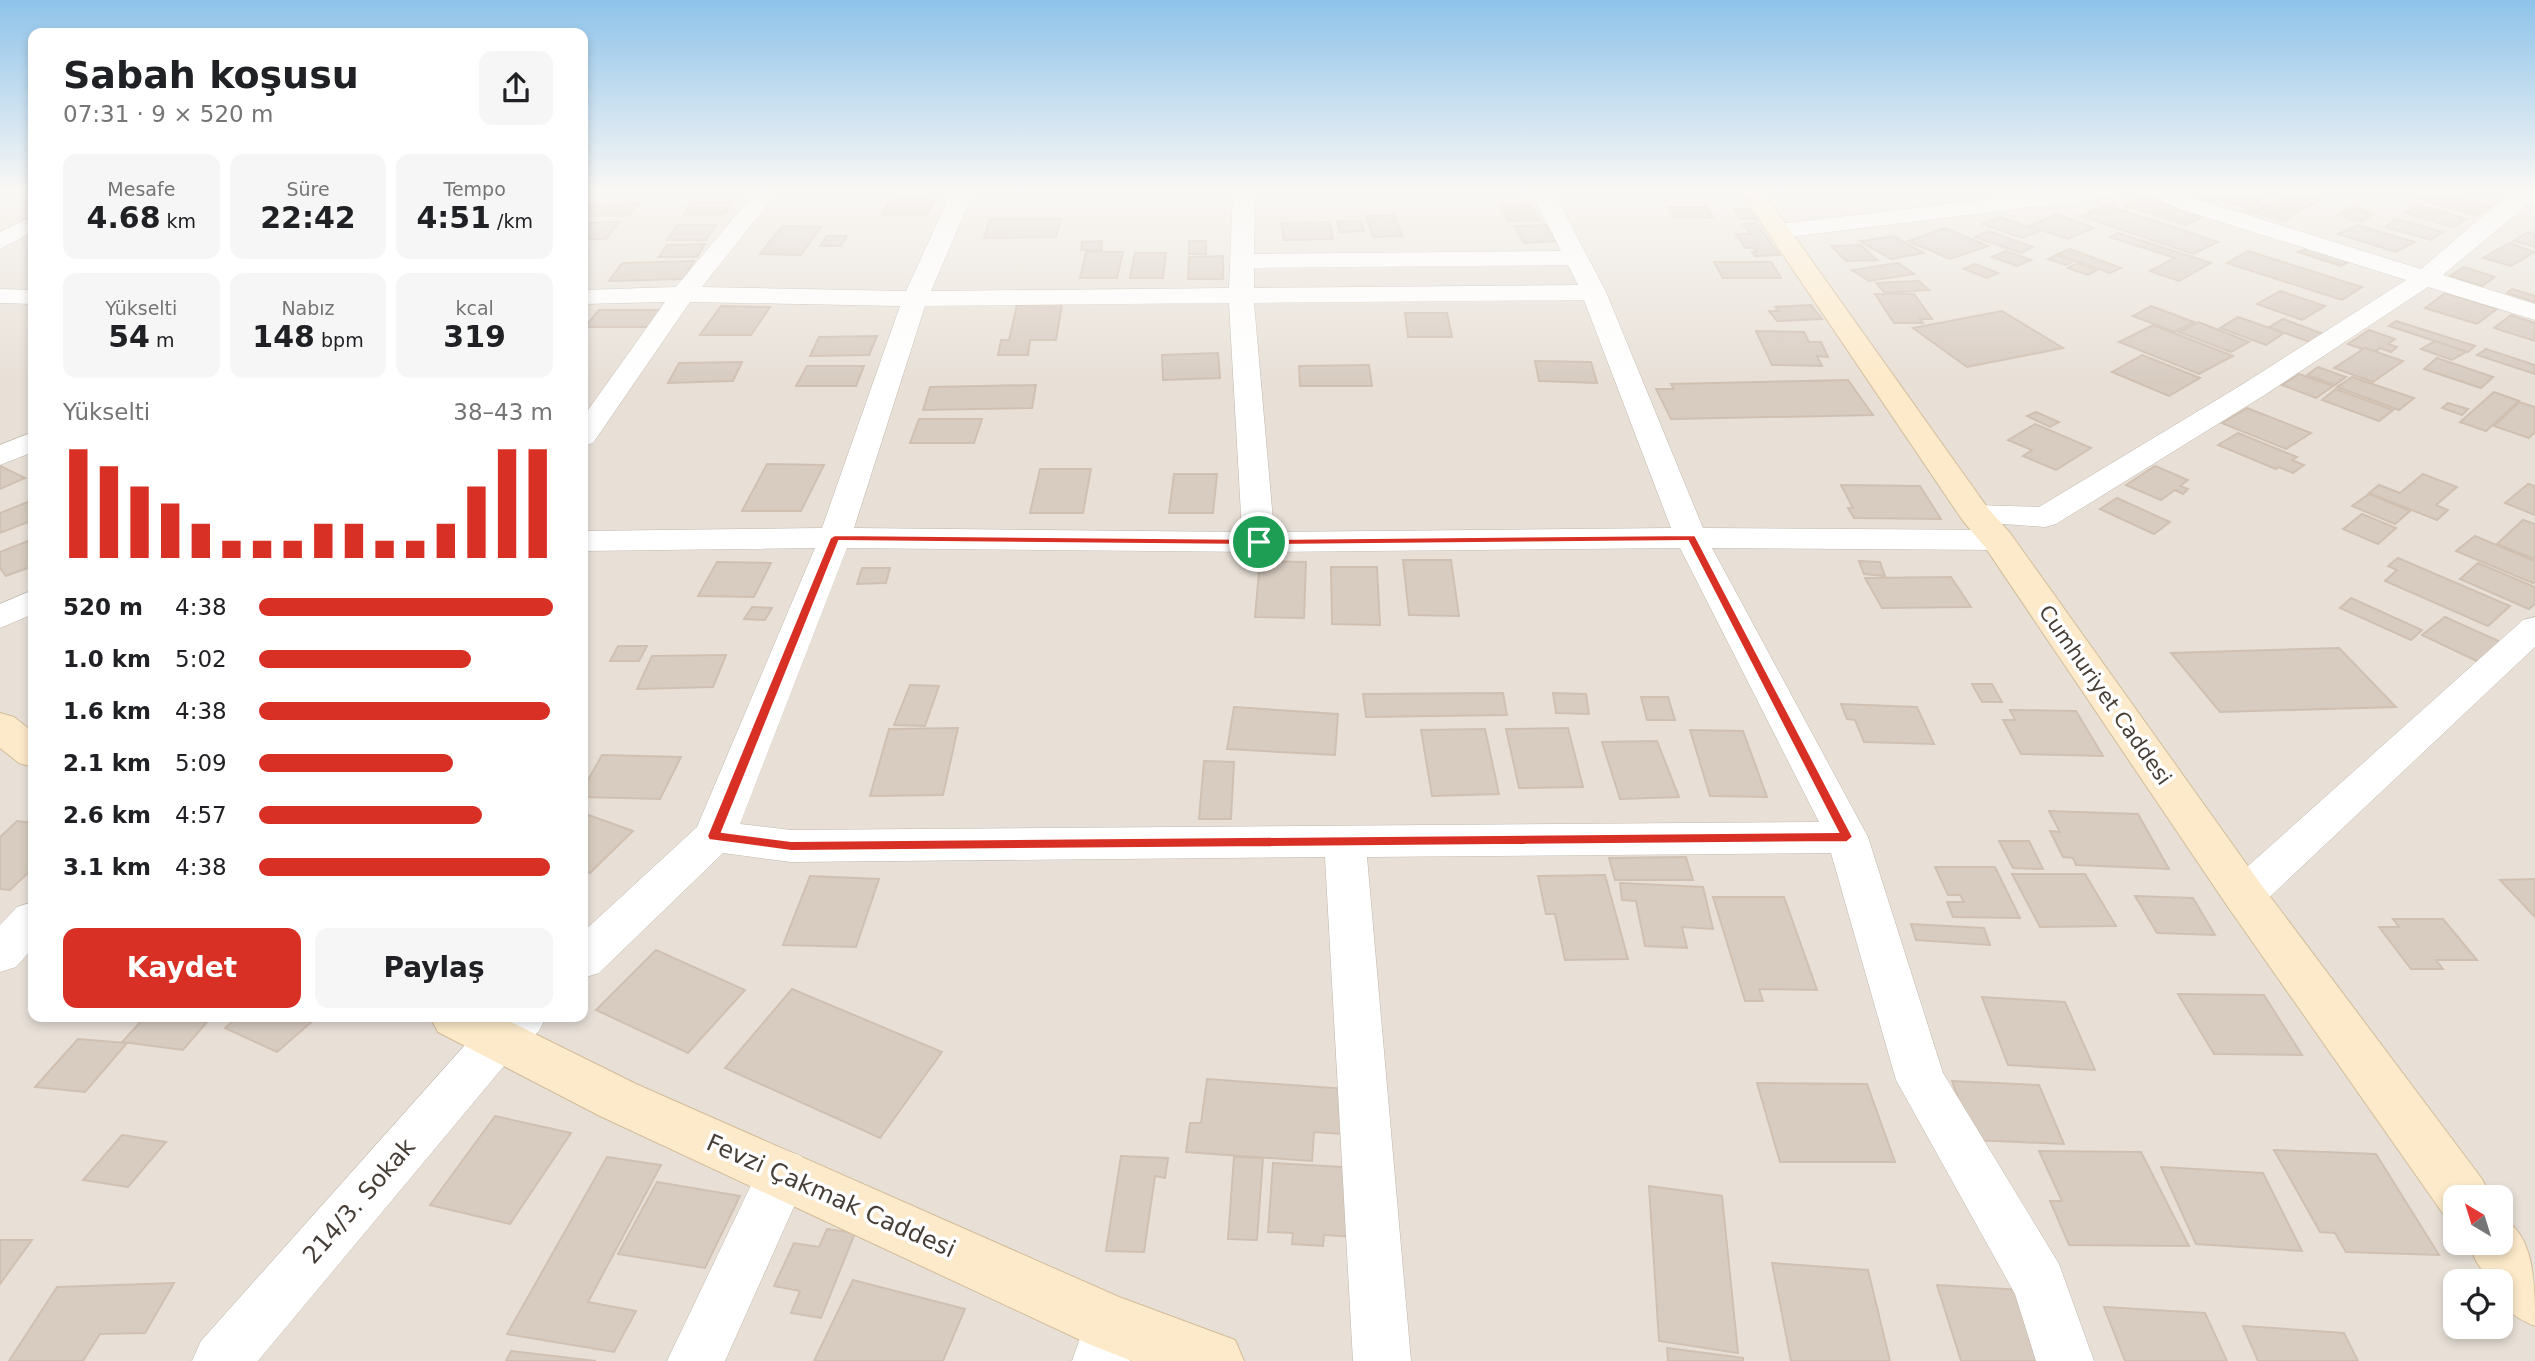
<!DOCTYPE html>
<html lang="tr">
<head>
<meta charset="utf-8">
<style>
  :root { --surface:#fff; --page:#f6f6f6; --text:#202124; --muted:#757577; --accent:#d93025 }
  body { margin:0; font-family:"DejaVu Sans",sans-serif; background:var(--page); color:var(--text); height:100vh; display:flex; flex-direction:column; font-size:26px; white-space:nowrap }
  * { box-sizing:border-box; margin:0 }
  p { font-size:23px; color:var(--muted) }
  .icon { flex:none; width:38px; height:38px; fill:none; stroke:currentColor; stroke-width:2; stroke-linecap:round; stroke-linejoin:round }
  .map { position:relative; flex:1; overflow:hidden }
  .side { position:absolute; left:28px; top:28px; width:560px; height:994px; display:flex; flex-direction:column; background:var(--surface); border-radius:14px; box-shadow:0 4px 10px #0003 }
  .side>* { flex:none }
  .needle { width:46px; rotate:322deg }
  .controls { position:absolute; left:2443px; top:1185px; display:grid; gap:14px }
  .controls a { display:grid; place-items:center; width:70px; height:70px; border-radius:14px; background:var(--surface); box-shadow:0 4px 10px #0003; font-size:35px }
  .pin { position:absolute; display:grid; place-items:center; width:60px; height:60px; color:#fff; margin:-30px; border:4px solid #fff; border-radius:50%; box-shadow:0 2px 7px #0007 }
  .round { display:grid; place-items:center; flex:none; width:74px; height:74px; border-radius:14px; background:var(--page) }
  .head { display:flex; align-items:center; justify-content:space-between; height:119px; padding:0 35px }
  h1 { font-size:38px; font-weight:700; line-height:52px }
  .metrics { display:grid; grid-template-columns:repeat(3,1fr); gap:10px; height:119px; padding:7px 35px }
  .metrics div { display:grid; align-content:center; border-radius:14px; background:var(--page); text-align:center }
  .metrics b { font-size:30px; font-weight:700 }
  .metrics small { font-size:19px; font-weight:400 }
  .metrics p { font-size:19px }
  .chart { height:196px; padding:14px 35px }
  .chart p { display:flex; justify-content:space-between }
  .chart svg { width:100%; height:126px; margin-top:7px; stroke:var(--accent); stroke-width:6 }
  .primary-button { display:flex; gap:14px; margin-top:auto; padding:14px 35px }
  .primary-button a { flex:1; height:80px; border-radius:14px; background:var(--accent); color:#fff; font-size:28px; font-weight:700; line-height:80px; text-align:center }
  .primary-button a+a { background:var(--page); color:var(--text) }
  ul { padding:0 35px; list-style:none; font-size:23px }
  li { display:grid; grid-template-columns:112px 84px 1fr; align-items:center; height:52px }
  li i { height:18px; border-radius:9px; background:var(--accent) }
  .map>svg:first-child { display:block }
  .residential { fill:#e8e0d7; fill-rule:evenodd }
  .building { fill:#d8ccc1; stroke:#d0c0b2; stroke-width:2 }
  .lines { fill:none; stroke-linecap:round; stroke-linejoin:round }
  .street-casing { stroke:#bfb6ab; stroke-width:1 }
  .secondary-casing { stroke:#d2bc99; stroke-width:2 }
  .street { fill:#fff; fill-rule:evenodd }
  .secondary { fill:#fdeaca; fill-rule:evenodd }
  .route { fill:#d93025; stroke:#fff; stroke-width:2; fill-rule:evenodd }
  .labels { text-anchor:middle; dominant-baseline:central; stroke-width:7; stroke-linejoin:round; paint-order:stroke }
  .street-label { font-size:21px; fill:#473f37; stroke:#fff }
  .near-street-label { font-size:24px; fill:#473f37; stroke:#fff }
</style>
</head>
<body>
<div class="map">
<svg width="2535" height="1361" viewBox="0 0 2535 1361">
  <rect width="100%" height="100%" fill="#f4efe9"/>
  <path class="residential" d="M0,191H33V1017H583V191H2535V1361H0ZM2455,1197H2501V1242H2455ZM2455,1281H2501V1326H2455Z"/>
  <g class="building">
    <path d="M1003,191H1048L1047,195L1002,196Z"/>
    <path d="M1621,191H1653L1657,197L1625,198Z"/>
    <path d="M1825,191H1957L1960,194H1828Z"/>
    <path d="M2172,191H2216L2227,194L2210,202Z"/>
    <path d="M2265,191H2289L2320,200L2298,211L2273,204L2286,197Z"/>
    <path d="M2419,191H2434L2491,207L2476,216L2409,196Z"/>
    <path d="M2234,192L2259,199L2244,207L2219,199Z"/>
    <path d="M2145,197L2205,216L2186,225L2126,206Z"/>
    <path d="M890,200H934L927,215H882Z"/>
    <path d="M733,202L725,214L683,215L691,203Z"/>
    <path d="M2258,202L2267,205L2251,214L2242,211Z"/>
    <path d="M639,204L629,216H583V211L589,205Z"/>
    <path d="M1530,204L1539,220L1508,221L1499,206Z"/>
    <path d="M2106,205L2218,242L2193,254L2081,216Z"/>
    <path d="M2270,205L2298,213L2284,221L2256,213Z"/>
    <path d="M2419,205L2467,219L2453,227L2405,213Z"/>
    <path d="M1668,207H1707L1713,218L1673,217Z"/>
    <path d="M2352,207L2374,214L2360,222L2338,215Z"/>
    <path d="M1734,209H1753L1759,219H1739Z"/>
    <path d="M2056,214L2094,228L2068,239L2029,226Z"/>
    <path d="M1394,215L1402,236L1373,237L1366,216Z"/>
    <path d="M2000,217L2040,231L2022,238L1982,224Z"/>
    <path d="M990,219H1061L1056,237L984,238Z"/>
    <path d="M2397,219L2443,232L2431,240L2385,227Z"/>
    <path d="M1361,221L1364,231L1340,232L1337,222Z"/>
    <path d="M619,222L606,239H583V223Z"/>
    <path d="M1330,222L1333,239L1284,240L1281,223Z"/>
    <path d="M1756,223L1780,255L1755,256L1752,252H1757L1754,248H1745L1736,234H1751L1743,224Z"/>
    <path d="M678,225H716L706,240H667Z"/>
    <path d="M1546,225L1557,241L1524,243L1514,226Z"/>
    <path d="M2357,225L2415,242L2396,252L2338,234Z"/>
    <path d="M782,226L821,227L801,255L760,254Z"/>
    <path d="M1945,228L1988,246L1950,259L1908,241Z"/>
    <path d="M1988,231L2033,247L2021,253L1975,237Z"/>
    <path d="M2528,232L2535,234V247L2514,241Z"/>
    <path d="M2118,233L2211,263L2179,281L2150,271L2175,258L2110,237Z"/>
    <path d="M827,236H847L841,246H820Z"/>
    <path d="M1893,236L1924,253L1891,259L1860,241Z"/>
    <path d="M1102,241V250H1081L1082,242Z"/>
    <rect x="1189" y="241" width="17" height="13"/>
    <path d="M2509,243L2535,252L2511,266L2483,258Z"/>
    <path d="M705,244L697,257H659L667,245Z"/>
    <path d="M1861,245L1877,260L1846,261L1831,246Z"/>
    <path d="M2312,246L2354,259L2341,266L2298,252Z"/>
    <path d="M2070,249L2121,268L2110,273L2058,254Z"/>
    <path d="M2006,251L2031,260L2017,266L1992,257Z"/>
    <path d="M2248,251L2362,287L2342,300L2227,263Z"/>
    <path d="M1086,252H1123L1117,278H1080Z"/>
    <path d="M1135,253H1166L1163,278H1130Z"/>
    <path d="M2056,255L2074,261L2066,265L2048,259Z"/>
    <path d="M1223,256V279H1188L1189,257Z"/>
    <path d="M694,261L683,279L609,281L622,263Z"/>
    <path d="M1714,262H1771L1781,278H1723Z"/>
    <path d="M1898,263L1914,274L1869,281L1852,270Z"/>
    <path d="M2077,263L2097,270L2088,275L2068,268Z"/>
    <path d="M1975,264L1998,273L1987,278L1964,269Z"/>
    <path d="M2464,267L2495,277L2482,286L2450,276Z"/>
    <path d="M1919,281L1929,290L1885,293L1876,283Z"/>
    <path d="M2512,289L2535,296V302L2507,293Z"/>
    <path d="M2280,291L2325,306L2302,320L2257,304Z"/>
    <path d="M2445,293L2497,309L2477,324L2425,308Z"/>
    <path d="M1875,294H1914L1932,319H1920L1923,323H1894Z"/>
    <path d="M1062,304L1056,340H1030L1028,355H998L1001,340H1009L1017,305Z"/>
    <path d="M1811,305L1822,319L1777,321L1769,311H1779L1775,307Z"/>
    <path d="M721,306L770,307L751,335H700Z"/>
    <path d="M2151,306L2194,322L2175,332L2133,316Z"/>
    <path d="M599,310H661L648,327H585Z"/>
    <path d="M2002,311L2063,348L1967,367L1913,328Z"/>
    <path d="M1405,313H1447L1452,337H1408Z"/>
    <path d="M2511,315L2535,323V341L2494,328Z"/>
    <path d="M2238,317L2284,333L2266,345L2220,328Z"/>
    <path d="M2283,319L2326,335L2312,343L2269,327Z"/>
    <path d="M2396,321L2475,346L2468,352L2389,326Z"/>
    <path d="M2198,322L2249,342L2231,352L2179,332Z"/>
    <path d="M2153,325L2233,356L2199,374L2119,342Z"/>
    <path d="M2369,330L2395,339L2388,344L2397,347L2391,352L2380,348L2374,353L2348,344Z"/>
    <path d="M1756,331L1804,332L1809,342H1821L1828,357L1817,356L1822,366L1772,365Z"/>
    <path d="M877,336L869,355L810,356L819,337Z"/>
    <path d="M2435,341L2466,352L2452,360L2421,349Z"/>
    <path d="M2365,348L2403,361L2373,382L2334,368Z"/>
    <path d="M2486,349L2535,365V374L2477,355Z"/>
    <path d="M1218,353L1220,378L1163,380L1162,355Z"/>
    <path d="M2142,355L2200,378L2169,396L2112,372Z"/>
    <path d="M2437,358L2493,377L2481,388L2424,369Z"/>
    <path d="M1535,361L1591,362L1597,383L1539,381Z"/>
    <path d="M742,362L733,381L668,383L679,363Z"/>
    <path d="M1369,365L1372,386H1300L1299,366Z"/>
    <path d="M807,366H864L856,386H796Z"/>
    <path d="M2318,367L2346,377L2335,385L2307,375Z"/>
    <path d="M2299,374L2333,386L2316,398L2282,385Z"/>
    <path d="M2352,377L2414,398L2399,410L2337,387Z"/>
    <path d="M1848,380L1873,415L1671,419L1656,389H1674L1671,384Z"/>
    <path d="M1036,385L1032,408L923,410L930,387Z"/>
    <path d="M2336,389L2393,410L2379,421L2322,400Z"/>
    <path d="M2494,392L2519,401L2486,431L2460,422Z"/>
    <path d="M2519,402L2535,407V432L2529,438L2494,426Z"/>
    <path d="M2448,403L2468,409L2462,415L2442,408Z"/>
    <path d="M2247,408L2311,433L2286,449L2222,423Z"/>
    <path d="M2036,412L2059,422L2050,427L2027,416Z"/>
    <path d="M919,419H982L974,443H910Z"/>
    <path d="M2035,424L2091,448L2056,470L2023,456L2032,450L2008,440Z"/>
    <path d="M2238,433L2297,457L2292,460L2304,465L2293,473L2279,467L2276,469L2218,445Z"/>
    <path d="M767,464L824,465L801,511H742Z"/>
    <path d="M0,466L25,478L0,489Z"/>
    <path d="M2155,466L2188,480L2180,486L2188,489L2183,494L2175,490L2161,500L2126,485Z"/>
    <path d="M1040,469H1091L1083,513H1030Z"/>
    <path d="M1174,474H1217L1213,513H1169Z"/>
    <path d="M2423,474L2457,487L2436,505L2448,510L2437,520L2369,493L2379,485L2400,493Z"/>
    <path d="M2528,484L2535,486V515L2505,503Z"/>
    <path d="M1841,485L1920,486L1941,519L1854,518L1848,508H1853Z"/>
    <path d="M2369,494L2410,511L2395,524L2352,506Z"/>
    <path d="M2117,498L2170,522L2154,534L2100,509Z"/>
    <path d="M33,500V520L0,533V513Z"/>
    <path d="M2362,514L2396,528L2378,544L2343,529Z"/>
    <path d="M2523,520L2535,524V559L2497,544Z"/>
    <path d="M2475,536L2535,561V581L2533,583L2456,551Z"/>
    <path d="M33,539V566L6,576L0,568V552Z"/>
    <path d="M2398,558L2510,606L2488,626L2385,581L2397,570L2388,566Z"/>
    <path d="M1403,560H1451L1459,616L1409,615Z"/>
    <path d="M1260,561L1306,562L1304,618L1255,617Z"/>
    <path d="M1859,561L1880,562L1885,576L1864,574Z"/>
    <path d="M717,562L771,563L754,597L698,596Z"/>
    <path d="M2478,563L2535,587V604L2529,609L2460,579Z"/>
    <path d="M1331,567H1377L1380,625L1332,624Z"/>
    <path d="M862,568H890L886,583L857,584Z"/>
    <path d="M1951,577L1971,607L1882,608L1865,578Z"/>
    <path d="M2351,598L2422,630L2411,640L2340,608Z"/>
    <path d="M752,607L772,608L765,620L744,619Z"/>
    <path d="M2445,617L2503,643L2481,663L2422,635Z"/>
    <path d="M618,646H647L639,661H610Z"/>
    <path d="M2339,648L2396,707L2220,712L2171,653Z"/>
    <path d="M726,655L713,687L637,689L652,656Z"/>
    <path d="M1972,684H1992L2002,702H1982Z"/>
    <path d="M910,685L939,686L925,726L894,725Z"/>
    <path d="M1503,693L1507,715L1366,717L1363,694Z"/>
    <path d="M1553,693L1586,694L1589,714L1556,713Z"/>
    <path d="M1641,697H1668L1675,720H1647Z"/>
    <path d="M1841,704L1917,707L1934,744L1864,742L1855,720L1847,719Z"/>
    <path d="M1234,707L1338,714L1335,755L1227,749Z"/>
    <path d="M2010,710L2076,711L2103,756L2021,754L2003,720H2015Z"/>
    <path d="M958,728L943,795L870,796L889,729Z"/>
    <path d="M1568,728L1583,787L1519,788L1506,729Z"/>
    <path d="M1485,729L1499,794L1432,796L1421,730Z"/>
    <path d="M1690,730L1743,731L1767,797L1710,796Z"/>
    <path d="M1657,741L1679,797L1620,799L1602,742Z"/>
    <path d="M602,755L681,757L660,799L583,797V789Z"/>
    <path d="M1204,761L1234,762L1231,819H1199Z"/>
    <path d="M2049,811L2138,814L2169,869L2076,865L2073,858L2063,857L2050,831L2060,832Z"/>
    <path d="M583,813L633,831L590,873L583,870Z"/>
    <path d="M17,821L33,823V868L10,890L0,889V837Z"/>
    <path d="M1999,841H2029L2043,869L2013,868Z"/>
    <path d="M1686,857L1693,880H1615L1609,858Z"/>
    <path d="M1935,867H1995L2020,918L1953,917L1947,902H1964L1960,895H1948Z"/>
    <path d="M2012,874H2085L2116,926L2040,927Z"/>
    <path d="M1605,875L1628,959L1565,960L1555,914H1546L1538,876Z"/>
    <path d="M810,876L879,879L856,947L783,945Z"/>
    <path d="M2535,879V917L2500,880Z"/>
    <path d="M1620,883L1703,887L1713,929L1682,927L1687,948L1645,946L1636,901L1622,900Z"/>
    <path d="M2135,896L2193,898L2215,935L2157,933Z"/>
    <path d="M1713,897H1784L1817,990L1759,989L1763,1001H1745Z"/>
    <path d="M2393,919H2443L2477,960H2436L2443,969H2411L2379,927H2399Z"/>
    <path d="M1911,924L1984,928L1990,945L1916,940Z"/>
    <path d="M656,950L745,990L688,1053L596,1010Z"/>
    <path d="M792,989L942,1052L880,1138L725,1068Z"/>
    <path d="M2178,994L2264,995L2302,1055L2214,1054Z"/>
    <path d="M1982,997L2065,1002L2095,1070L2008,1065Z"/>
    <path d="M145,1017H166L207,1022L183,1050L122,1042Z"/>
    <path d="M238,1017H317L277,1052L225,1028Z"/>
    <path d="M78,1039L127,1043L85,1092L35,1087Z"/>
    <path d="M1207,1079L1360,1090L1358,1135L1314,1132L1312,1161L1186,1152L1190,1123H1201Z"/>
    <path d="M1952,1081L2039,1085L2064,1144L1974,1140Z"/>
    <path d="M1757,1083L1867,1084L1895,1162H1780Z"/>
    <path d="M495,1116L571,1133L510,1224L430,1205Z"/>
    <path d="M122,1135L166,1142L128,1187L83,1180Z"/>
    <path d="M2274,1150L2376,1154L2439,1255L2346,1252L2335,1233L2320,1232Z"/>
    <path d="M2039,1151L2141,1152L2189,1246L2069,1245L2050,1201H2062Z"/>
    <path d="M1121,1156L1168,1158L1165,1178L1155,1176L1144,1252L1106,1251Z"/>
    <path d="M607,1157L661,1165L588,1302L636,1311L614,1352L507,1334Z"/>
    <path d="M1234,1157L1263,1158L1257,1240L1228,1239Z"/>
    <path d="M1273,1163L1358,1168L1356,1237L1324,1235L1323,1246L1292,1244L1293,1233L1268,1232Z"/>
    <path d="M2161,1167L2263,1173L2302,1251L2196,1244Z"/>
    <path d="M657,1182L740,1196L705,1268L618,1254Z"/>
    <path d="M1649,1186L1722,1196L1738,1353L1659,1341Z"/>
    <path d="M827,1229L855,1233L821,1318L791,1313L800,1291L774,1286L794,1243L819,1247Z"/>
    <path d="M0,1240H32L0,1284Z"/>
    <path d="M1772,1263L1868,1270L1890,1361H1791Z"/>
    <path d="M853,1280L965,1309L943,1361H814Z"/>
    <path d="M174,1283L145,1333L100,1334L83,1361H9L57,1287Z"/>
    <path d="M1937,1285L2023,1290L2049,1361H1961Z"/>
    <path d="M2104,1307L2205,1313L2227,1361H2125Z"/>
    <path d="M2243,1326L2344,1333L2358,1361H2258Z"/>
    <path d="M1667,1348L1743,1358V1361H1668Z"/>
    <path d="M511,1351L596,1361H506Z"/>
  </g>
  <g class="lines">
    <defs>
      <g id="street">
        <path d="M756,191H778L702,287L906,291L952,191H974L931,291L1229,288L1233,191H1255L1254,254L1561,251L1531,191H1553L1606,292L1703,528L1998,530L2009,533L2014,540L2009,547L1998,550L1712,548L1868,837L1943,1073L2059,1264L2094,1361H2036L2015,1294L1896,1080L1831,853L1367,857L1411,1361H1353L1325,857L791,862L723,853L599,973L583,978V932L697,827L815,548L583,551V531L822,528L900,306L690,302L593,443L583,446V417L665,302L583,304V290L676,287ZM1568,265L1578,285L1254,288V268ZM1584,300L1671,528L1274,532L1254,303ZM1229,303L1242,532L854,528L925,306ZM847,548L1259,552L1680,548L1819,822L791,830L740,824Z"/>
        <path d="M2055,191H2116L2113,196L2105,198L1780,238L1772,236L1769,231L1772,226L1780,224Z"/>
        <path d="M2148,191H2176L2196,199L2421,269L2510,193L2516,191H2535V198L2443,275L2535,304V320L2428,287L2263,396L2056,524L2045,527L1964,521L1959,514L1964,507L1975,505L2039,507L2243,384L2406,280L2180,209L2151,196Z"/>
        <path d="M33,216V232L0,249V232Z"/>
        <path d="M0,289L33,290V304L0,303Z"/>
        <path d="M33,432V452L0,465V445Z"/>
        <path d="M33,590V614L0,628V604Z"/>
        <path d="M2535,617V647L2259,907L2244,912L2229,907L2222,895L2229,883L2523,620Z"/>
        <path d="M33,902V948L16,967L0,972V925L17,907Z"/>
        <path d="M490,1017H546L539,1031L514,1054L258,1361H192L201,1341Z"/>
        <path d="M783,1149L801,1156L809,1173L725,1361H667L765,1156Z"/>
        <path d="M1112,1296L1132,1304L1140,1324L1130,1361H1072L1092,1304Z"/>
      </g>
      <g id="secondary">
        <path d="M1740,191H1762L1987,507L2010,533L2260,883L2482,1179L2491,1197H2455V1220L2444,1215L2228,907L1985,547L1963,521Z"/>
        <path d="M0,713L14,717L33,732V767L19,763L0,748Z"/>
        <path d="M430,1017H501L636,1084L1119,1297L1235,1340L1244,1361H1132L1091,1345L600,1116L438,1032Z"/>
        <path d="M2501,1217C2535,1235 2535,1284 2535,1326C2511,1316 2501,1308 2501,1281H2489L2476,1261L2468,1242H2501Z"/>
      </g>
    </defs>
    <use href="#street" class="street-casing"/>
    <use href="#secondary" class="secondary-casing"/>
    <use href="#street" class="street"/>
    <use href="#secondary" class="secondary"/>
  </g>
  <linearGradient id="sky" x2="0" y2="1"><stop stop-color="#8ec3ea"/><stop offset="0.5" stop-color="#faf8f5"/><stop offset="1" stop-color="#faf8f5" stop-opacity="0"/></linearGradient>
  <rect width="2535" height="381" fill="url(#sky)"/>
  <path class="route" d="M835,535L1259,539L1695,535L1853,837L1847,842L791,851L709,840L707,836L830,538ZM839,541L1259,545L1688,541L1838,832L791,841L722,832Z"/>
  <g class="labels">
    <g class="street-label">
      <text transform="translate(2105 695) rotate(55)">Cumhuriyet Caddesi</text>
    </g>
    <g class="near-street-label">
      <text transform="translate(831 1196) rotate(24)">Fevzi Çakmak Caddesi</text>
      <text transform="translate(359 1201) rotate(-49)">214/3. Sokak</text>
    </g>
  </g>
</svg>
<div class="controls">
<a><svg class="needle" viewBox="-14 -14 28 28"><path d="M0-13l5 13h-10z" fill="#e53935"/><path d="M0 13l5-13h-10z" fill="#757577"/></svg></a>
<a><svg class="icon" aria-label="locate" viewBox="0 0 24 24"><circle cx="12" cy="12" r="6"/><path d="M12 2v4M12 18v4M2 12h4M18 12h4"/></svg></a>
</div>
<div class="pin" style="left:1259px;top:542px;background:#1e9e55"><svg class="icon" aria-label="arrive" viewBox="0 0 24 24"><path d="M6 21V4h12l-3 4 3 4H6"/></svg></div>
<section class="side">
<div class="head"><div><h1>Sabah koşusu</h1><p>07:31 · 9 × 520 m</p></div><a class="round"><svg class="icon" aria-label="share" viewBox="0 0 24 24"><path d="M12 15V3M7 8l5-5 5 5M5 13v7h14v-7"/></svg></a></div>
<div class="metrics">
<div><p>Mesafe</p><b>4.68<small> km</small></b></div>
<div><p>Süre</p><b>22:42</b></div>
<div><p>Tempo</p><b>4:51<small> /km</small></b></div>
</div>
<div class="metrics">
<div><p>Yükselti</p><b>54<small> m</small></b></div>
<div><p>Nabız</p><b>148<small> bpm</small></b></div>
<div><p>kcal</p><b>319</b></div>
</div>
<div class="chart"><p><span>Yükselti</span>38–43 m</p>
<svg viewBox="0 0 160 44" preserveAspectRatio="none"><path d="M5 44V6M15 44V12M25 44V19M35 44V25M45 44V32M55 44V38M65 44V38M75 44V38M85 44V32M95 44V32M105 44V38M115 44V38M125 44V32M135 44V19M145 44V6M155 44V6"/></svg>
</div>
<ul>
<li><b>520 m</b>4:38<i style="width:100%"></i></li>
<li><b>1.0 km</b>5:02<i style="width:72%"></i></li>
<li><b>1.6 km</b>4:38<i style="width:99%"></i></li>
<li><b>2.1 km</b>5:09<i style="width:66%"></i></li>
<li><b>2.6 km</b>4:57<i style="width:76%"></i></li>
<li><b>3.1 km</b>4:38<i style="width:99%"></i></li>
</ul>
<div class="primary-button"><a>Kaydet</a><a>Paylaş</a></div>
</section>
</div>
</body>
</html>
